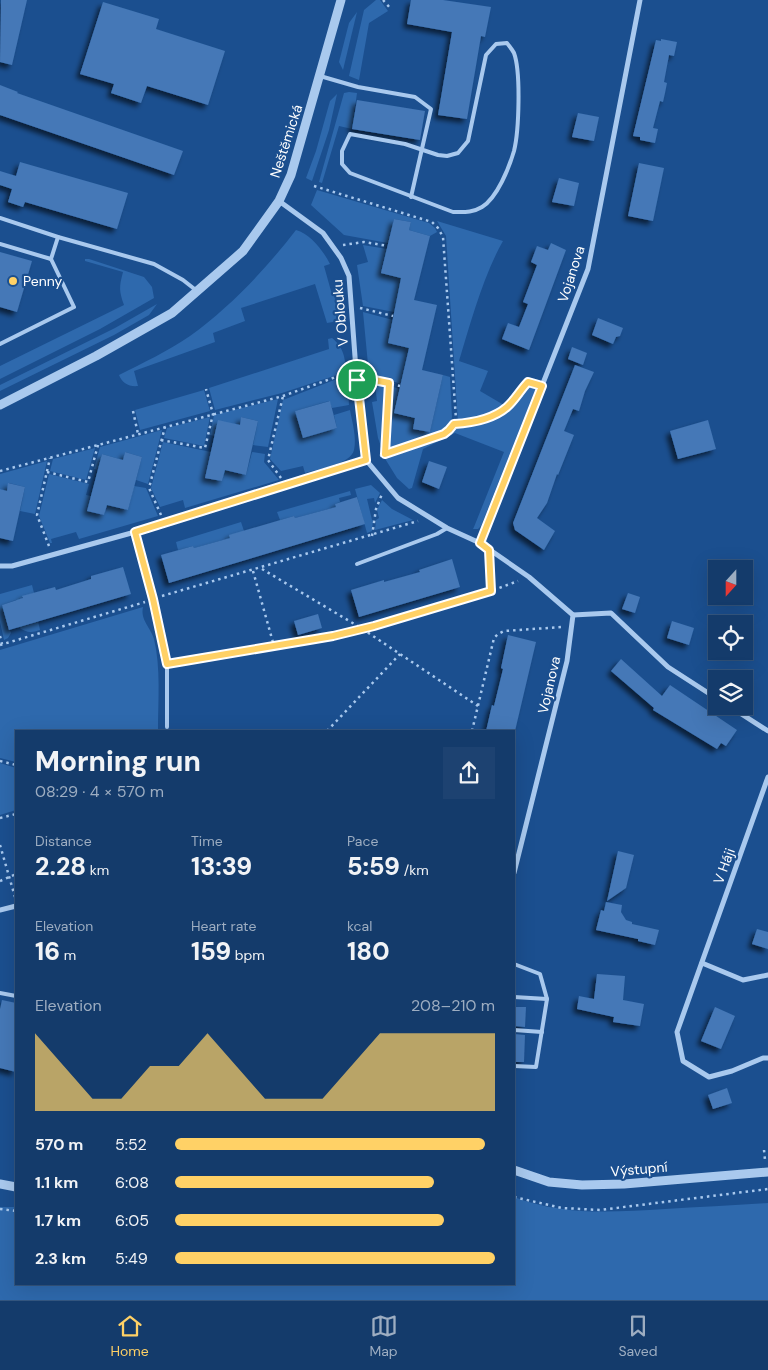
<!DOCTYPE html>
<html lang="en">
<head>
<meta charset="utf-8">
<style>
  :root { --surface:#143b6b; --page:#1d4271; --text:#f1f3f6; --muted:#9dadc1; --line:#33557e; --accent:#ffd166 }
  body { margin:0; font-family:"DM Sans",sans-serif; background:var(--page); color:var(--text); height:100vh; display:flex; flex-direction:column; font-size:19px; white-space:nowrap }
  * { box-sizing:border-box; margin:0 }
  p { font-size:16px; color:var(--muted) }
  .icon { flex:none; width:28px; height:28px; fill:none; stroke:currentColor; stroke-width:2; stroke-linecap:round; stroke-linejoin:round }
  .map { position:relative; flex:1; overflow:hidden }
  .side { position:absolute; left:15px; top:730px; width:500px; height:555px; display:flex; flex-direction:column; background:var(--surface); border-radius:0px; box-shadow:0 5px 20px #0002,0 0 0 1px var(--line) }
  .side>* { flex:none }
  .needle { width:32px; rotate:201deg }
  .fabs { position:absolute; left:708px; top:560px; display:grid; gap:10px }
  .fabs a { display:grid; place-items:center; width:45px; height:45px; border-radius:0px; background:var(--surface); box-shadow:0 5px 20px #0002,0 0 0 1px var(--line); font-size:25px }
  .pin { position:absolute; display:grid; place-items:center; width:42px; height:42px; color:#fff; margin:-21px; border:2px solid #fff; border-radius:50%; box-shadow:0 1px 5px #0007 }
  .round { display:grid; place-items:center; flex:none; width:52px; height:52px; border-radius:0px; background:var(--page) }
  .overview { display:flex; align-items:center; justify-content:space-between; height:85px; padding:0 20px }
  h1 { font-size:28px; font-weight:800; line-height:38px }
  .stats { display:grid; grid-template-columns:repeat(3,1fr); gap:8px; height:85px; padding:5px 20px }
  .stats div { display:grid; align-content:center }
  .stats b { font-size:25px; font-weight:800 }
  .stats small { font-size:14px; font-weight:400 }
  .stats p { font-size:14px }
  .chart { height:140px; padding:10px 20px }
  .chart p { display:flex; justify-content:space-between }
  .chart svg { width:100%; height:90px; margin-top:5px; fill:var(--accent); opacity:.7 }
  ul { padding:0 20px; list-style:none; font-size:16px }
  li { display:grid; grid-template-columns:80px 60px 1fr; align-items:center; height:38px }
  li i { height:12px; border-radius:6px; background:var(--accent) }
  .dock { display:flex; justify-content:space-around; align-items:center; height:70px; border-top:1px solid var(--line); background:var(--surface); font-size:14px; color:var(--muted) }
  .dock a { display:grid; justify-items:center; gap:2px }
  .dock .selected { color:var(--accent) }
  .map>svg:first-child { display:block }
  .green { fill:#2e69ad }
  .building { fill:#4478b7; filter:url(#shadow) }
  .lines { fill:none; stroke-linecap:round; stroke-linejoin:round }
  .path { stroke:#a9c9ee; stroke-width:2.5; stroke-dasharray:2.5 4; stroke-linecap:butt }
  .service { stroke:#a9c9ee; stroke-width:4 }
  .minor { stroke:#a9c9ee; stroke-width:5 }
  .tertiary { stroke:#a9c9ee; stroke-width:9 }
  .route-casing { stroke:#fff; stroke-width:10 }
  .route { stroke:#ffd166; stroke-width:6 }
  .poi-dot { fill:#ffd166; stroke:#1b4f8f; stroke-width:2 }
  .labels { text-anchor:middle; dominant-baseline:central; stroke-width:4.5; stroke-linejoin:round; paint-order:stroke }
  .street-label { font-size:14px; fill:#fff; stroke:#1b4f8f }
  .poi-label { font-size:14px; fill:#fff; stroke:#1b4f8f; text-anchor:start }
</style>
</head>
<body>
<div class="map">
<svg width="768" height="1300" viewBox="0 0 768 1300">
  <defs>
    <filter id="shadow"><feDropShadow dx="-4" dy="4" stdDeviation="2.5" flood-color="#0009"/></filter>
  </defs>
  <rect width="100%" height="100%" fill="#1b4f8f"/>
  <g class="green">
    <path d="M376,0H380L388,11L369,23L359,80L349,76L364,10Z"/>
    <path d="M357,12L343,70L339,62L349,23Z"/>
    <path d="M349,92L357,93L352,129L339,126L322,183L319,182L344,93Z"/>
    <path d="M337,94L329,130L312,181L306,178L316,151L330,101Z"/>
    <path d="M317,190L429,223L435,228L437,232L430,236L409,230L411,222L394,219L388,243L344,235L311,205Z"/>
    <path d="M437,221L503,241C484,274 470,324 459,361L488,371L480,391L509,408L528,386L536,388L481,526L478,529H473L474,527L504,452L455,433L423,449L412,488L409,489L397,478L384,457L445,437L451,432L458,423L446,236Z"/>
    <path d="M296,230C310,234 323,250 330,264L324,266L331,291L338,290L343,316L338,321L327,323L315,284L241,308L245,321L213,333L215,342L134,371L138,386C129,387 122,383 119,375C143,363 168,351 190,336C231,306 265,270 296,230Z"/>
    <path d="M363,245L387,249L401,278L394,312L363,306L357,265L368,262Z"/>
    <path d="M85,259H89L144,277L152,287L154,298L100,329L0,379V366L124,305C119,291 119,287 123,272L85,261Z"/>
    <path d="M157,304L149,315L114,335L0,391V385L115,328Z"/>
    <path d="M363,312L393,320L388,343L409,348L401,384L392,381V378L369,375Z"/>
    <path d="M332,338C344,348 345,357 346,372L282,393L215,410L209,388L329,349L328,339Z"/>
    <path d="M347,375L349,405L332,408L329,401L295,411L303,438L337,428L334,415L350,410C352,421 357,438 354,450C351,464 318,469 305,473L303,466L281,471L270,459L283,400Z"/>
    <path d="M443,375L450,377L452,417L450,425L441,431L383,452L378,438L372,402L377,401L375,384L384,386V388H390V386L400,389L415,418L413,429L430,432Z"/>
    <path d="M204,390L210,411L140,430L135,410Z"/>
    <path d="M278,399L268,447L253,445L258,421L241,417L240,425L215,436L210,435L214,415Z"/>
    <path d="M210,417L204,446L164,438L167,428Z"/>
    <path d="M162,430L148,484L136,480L142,457L125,452L123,460L102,454L98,470L94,469L100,447Z"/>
    <path d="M163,442L211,452L206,477L222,481L225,470L246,475L252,452L265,454L264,462L279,480L185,508L183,500L160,507L151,488Z"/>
    <path d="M95,448L86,480L50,471L53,459Z"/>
    <path d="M47,461L35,514L20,511L25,487L9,483L7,491L0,489V474Z"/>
    <path d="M49,474L89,484L86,495L91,496L87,511L104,515L107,505L128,510L134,486L146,488L158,516L79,539L76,532L51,539L52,543H50L39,516Z"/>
    <path d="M371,485L380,493L375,503L374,498L367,499L372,520H373L372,531L367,533L355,489Z"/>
    <path d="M350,491L351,495L339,498L340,502L335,504L336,507L295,518L294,516L280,520L277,512Z"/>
    <path d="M382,500L392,509L413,520L375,530L376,520L379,518L377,510Z"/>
    <path d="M241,522L244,531L230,538L194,548L193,546L178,550L176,542Z"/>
    <path d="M32,585L34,593L22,597L30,623L38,621L40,630C31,633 27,633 18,627L16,600L2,605L11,633L8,638L4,640L0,622V594Z"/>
    <path d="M143,607C140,620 151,628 154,639C161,668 158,701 158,731H16V762L0,758V650Z"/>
    <path d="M0,763L16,768V810L0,815Z"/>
    <path d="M514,1197C564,1216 612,1212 665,1209C699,1207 734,1205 768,1203V1300H0V1207H16V1284H514Z"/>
  </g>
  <g class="building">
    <path d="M1,0H27L12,65L0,62Z"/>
    <path d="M411,0H443L491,7L485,37L481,36L467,119L438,115L452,32L407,24Z"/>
    <path d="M103,2L159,19L156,29L225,51L208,105L147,86L141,103L111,93L114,84L80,74Z"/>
    <path d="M661,39L677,42L674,56L669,55L664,82L667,83L665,93L663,102L660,101L653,128L658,129L655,143L640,140V137L633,136L656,40L661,41Z"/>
    <path d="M0,85L18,92L17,93L183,151L174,175L0,115Z"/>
    <path d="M357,100L425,111L420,140L352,129Z"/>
    <path d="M578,113L599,117L594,141L572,137Z"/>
    <path d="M20,162L128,193L117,229L25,202L23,207L8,202L12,189L0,185V171L16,176Z"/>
    <path d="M639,163L664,168L653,221L628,216Z"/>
    <path d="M559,178L579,183L574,206L552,202Z"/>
    <path d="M394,219L411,222L409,230L430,236L414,300L437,305L422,370L443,375L430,432L413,429L415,418L394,413L409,348L388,343L401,278L381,273Z"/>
    <path d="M551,243L566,250L529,350L502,339L508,323L519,327L528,304L523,302L537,265L531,262L537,246L548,250Z"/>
    <path d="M0,252L32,261L17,312L0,307Z"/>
    <path d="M598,318L623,328L620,336L616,337L613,344L592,335Z"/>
    <path d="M572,347L587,353L583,365L568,359Z"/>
    <path d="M575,365L594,372L585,391L579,411L573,409L564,431L574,435L558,475L557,474L547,503L537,518L555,531L544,550L515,530L513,523Z"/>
    <path d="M330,401L337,428L303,438L295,411Z"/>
    <path d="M241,417L258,421L246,475L225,470L222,481L205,478L218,420L240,425Z"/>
    <path d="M708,420L716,449L678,459L670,431Z"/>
    <path d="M125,452L142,457L128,510L107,505L104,515L87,511L102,454L123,460Z"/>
    <path d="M429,461L447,467L439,489L422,482Z"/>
    <path d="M8,483L25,487L13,541L0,538V489L7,491Z"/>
    <path d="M357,497L365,524L169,583L161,555L193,546L194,548L230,538L229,535L294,516L295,518L336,507L335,504Z"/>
    <path d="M452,559L460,587L359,617L351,590L384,580V582L420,572L419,570Z"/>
    <path d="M123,567L131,594L9,630L2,605L23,598L22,596L55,587L56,590L91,579V576Z"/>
    <path d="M628,593L640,597L635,613L622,609Z"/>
    <path d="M318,614L322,628L298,635L294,621Z"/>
    <path d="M672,621L694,628L689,645L667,638Z"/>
    <path d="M508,635L536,642L515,731H486L492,705L494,706L503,669L501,668Z"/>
    <path d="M621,659L662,696L670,685L737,730L726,746L721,743L717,749L653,710L654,708L611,671Z"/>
    <path d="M618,851L634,855L626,888L607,901Z"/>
    <path d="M606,902L622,905L621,912L626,920L632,922V924L659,930L655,945L638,941V939L596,930L601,910L604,911Z"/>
    <path d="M757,929L768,932V949L752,944Z"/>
    <path d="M597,974L625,976L623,1000L644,1004L640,1026L613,1022L614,1017L577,1009L579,996L594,999Z"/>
    <path d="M2,1000L16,1003V1072L0,1068V1009Z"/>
    <path d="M514,1007H526L525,1027L514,1026Z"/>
    <path d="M715,1007L735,1016L721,1049L701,1041Z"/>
    <path d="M514,1034L525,1035L524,1062H514Z"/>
    <path d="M727,1088L732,1103L713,1109L708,1095Z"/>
  </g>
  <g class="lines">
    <g class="path">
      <path d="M383,0L391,9"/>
      <path d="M314,186L432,222L438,228L443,237L456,419L449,431L444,434L377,457"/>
      <path d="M343,245L364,242L388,246"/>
      <path d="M360,308L393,316"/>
      <path d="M366,380H374L400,386"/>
      <path d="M133,411L138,434"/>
      <path d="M454,424C472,423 493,419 507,407C515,400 521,389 528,382L532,383"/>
      <path d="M161,440L205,448L213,414L206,389"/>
      <path d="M385,454L389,383"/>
      <path d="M0,471L283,396L347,373"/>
      <path d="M47,472L88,482L98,445"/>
      <path d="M281,478L268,460L283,396"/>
      <path d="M161,515L149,488L165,427"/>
      <path d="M372,536L376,509L382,494"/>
      <path d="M49,546L37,515L50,458"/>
      <path d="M490,563L491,591"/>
      <path d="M262,569L361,628L478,706"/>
      <path d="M253,571L274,646"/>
      <path d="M162,596L418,521"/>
      <path d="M0,636L2,644"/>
      <path d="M0,645L145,602"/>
      <path d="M177,662L333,636L375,626L491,591L518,581"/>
      <path d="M327,731L400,654"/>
      <path d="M472,731L494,638L498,634L504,631L562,627"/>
      <path d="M0,761L16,765"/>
      <path d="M0,818L16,814"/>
      <path d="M0,845L15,897"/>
      <path d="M0,881L16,874"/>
      <path d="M764,1150L765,1160"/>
      <path d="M514,1197L562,1208L600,1210L768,1189"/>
      <path d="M0,1209L16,1211"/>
    </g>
    <g class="service">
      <path d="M507,43C509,46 512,49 514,53C521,72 519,131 514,151C509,168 497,198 482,207C472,213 464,212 453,212L350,173L342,164V151L350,134L405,144L438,155L447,156L458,153L468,141L486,55L496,44Z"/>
      <path d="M320,76L358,87L415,97L431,109L411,197"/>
      <path d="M0,218L58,237L154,264L183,280L197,291"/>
      <path d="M0,244L51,259"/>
      <path d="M0,344L74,307L51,259L58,237"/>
      <path d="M135,532L153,599L167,664V727"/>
      <path d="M357,564L437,534L447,528"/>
      <path d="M514,964L540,974L547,999L536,1067L514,1066"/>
      <path d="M0,993L16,996"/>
      <path d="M514,997L547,999"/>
      <path d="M514,1030L542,1032"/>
    </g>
    <g class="minor">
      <path d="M279,201L323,233L341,258L349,276L356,370L366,460"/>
      <path d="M366,460L398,498L447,528L480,543L529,577L573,615L567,661L514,873"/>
      <path d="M480,543L588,269L640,0"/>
      <path d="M0,566H12L135,532L366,460"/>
      <path d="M573,615L611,613L668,667L716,698"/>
      <path d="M729,706L768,731"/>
      <path d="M768,777L677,1032L683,1061L709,1077L732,1071L763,1058H768"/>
      <path d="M0,910L16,906"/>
      <path d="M702,963L743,980L768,975"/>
    </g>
    <g class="tertiary">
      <path d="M0,405L96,356L172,313L243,251L279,201L291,175L341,0"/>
      <path d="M514,1170L549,1182L582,1185L624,1184L768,1172"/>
      <path d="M0,1184L16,1187"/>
    </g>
  </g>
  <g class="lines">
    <defs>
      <path id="route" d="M357,380H374L389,383L385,454L444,434L449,430L454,424C472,423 493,419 507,407C515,400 521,389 528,382L542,386L480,543L489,550L491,591L374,626L333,636L167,664L153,599L135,532L366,460Z"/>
    </defs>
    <use href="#route" class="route-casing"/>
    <use href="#route" class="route"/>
  </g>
  <circle class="poi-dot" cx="13" cy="281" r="5"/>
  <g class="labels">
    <g class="street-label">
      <text transform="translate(286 141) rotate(-72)">Neštěmická</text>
      <text transform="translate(571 274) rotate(-72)">Vojanova</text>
      <text transform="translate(340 313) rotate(-95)">V Oblouku</text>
      <text transform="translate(549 685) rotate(-77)">Vojanova</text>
      <text transform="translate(724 866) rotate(-70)">V Háji</text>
      <text transform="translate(639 1169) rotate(-5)">Výstupní</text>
    </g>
    <g class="poi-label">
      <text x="23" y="281">Penny</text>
    </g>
  </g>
</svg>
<div class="fabs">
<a><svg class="needle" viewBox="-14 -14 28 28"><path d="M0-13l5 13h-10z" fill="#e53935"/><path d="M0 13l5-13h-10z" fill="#9dadc1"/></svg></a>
<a><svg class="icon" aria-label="locate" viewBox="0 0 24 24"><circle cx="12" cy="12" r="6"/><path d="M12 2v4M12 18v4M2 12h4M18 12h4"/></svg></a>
<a><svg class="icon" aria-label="layers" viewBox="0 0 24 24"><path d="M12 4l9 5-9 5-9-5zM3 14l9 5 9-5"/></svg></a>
</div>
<div class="pin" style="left:357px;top:380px;background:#1e9e55"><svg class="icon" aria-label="arrive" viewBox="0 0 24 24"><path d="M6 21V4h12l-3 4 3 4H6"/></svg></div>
<section class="side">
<div class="overview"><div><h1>Morning run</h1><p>08:29 · 4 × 570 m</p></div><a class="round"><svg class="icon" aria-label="share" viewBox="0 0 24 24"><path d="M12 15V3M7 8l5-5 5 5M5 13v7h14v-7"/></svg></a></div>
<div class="stats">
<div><p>Distance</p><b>2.28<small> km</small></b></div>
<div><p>Time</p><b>13:39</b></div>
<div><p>Pace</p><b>5:59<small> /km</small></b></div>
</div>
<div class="stats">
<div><p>Elevation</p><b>16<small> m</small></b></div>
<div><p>Heart rate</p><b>159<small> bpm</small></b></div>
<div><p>kcal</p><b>180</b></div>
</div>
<div class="chart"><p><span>Elevation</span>208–210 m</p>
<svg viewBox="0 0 160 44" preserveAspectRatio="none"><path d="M0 44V6L10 22L20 38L30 38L40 22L50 22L60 6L70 22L80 38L90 38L100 38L110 22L120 6L130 6L140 6L150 6L160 6V44z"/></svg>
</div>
<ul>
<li><b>570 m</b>5:52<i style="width:97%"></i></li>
<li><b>1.1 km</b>6:08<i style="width:81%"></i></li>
<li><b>1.7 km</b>6:05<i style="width:84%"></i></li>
<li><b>2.3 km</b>5:49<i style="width:100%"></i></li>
</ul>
</section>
</div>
<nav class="dock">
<a class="selected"><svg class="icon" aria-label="home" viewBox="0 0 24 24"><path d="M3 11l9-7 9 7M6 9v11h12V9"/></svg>Home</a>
<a><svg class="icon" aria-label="map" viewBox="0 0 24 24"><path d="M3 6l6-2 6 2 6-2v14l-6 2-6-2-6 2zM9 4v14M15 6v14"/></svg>Map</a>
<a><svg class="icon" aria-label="saved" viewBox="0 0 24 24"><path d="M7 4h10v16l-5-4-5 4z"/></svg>Saved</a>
</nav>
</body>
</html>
